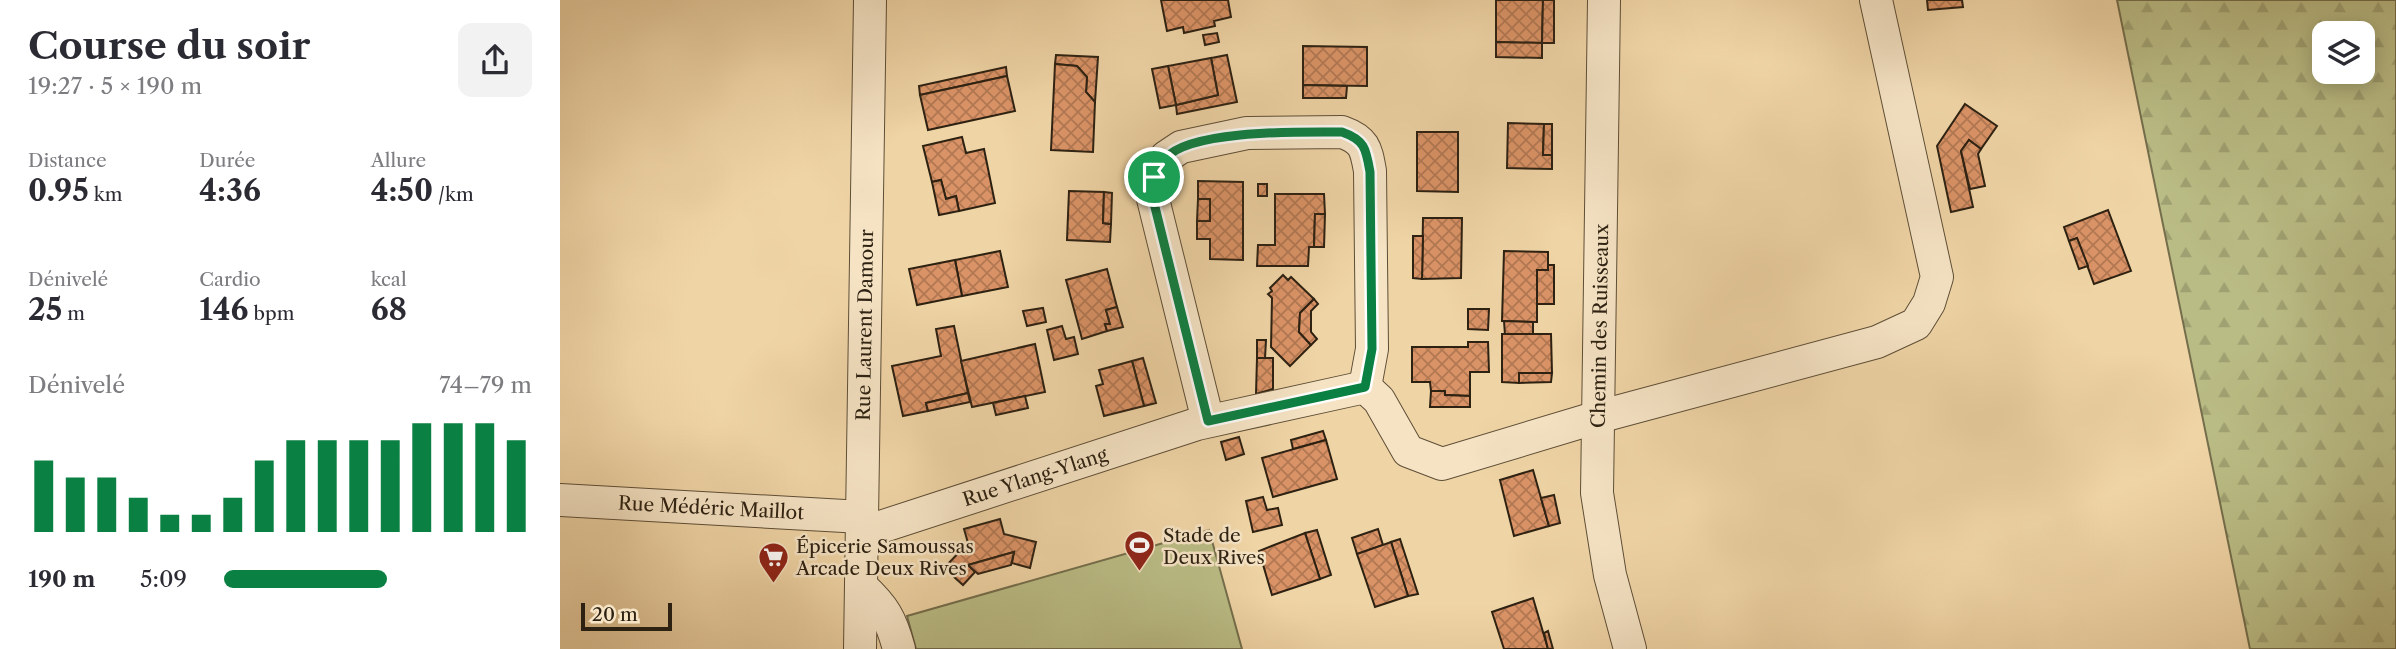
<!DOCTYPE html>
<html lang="fr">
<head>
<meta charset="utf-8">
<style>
  :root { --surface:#fff; --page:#f2f2f3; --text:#2b2b33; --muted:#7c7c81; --accent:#0b8043 }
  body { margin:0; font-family:"Libre Caslon Text",serif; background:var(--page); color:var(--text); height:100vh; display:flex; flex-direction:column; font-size:26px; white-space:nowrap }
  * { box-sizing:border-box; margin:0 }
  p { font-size:23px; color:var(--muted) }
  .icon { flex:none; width:38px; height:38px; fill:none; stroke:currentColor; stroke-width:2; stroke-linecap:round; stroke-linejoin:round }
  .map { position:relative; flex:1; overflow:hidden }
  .side { display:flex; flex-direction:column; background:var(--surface); width:560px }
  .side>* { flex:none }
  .fabs { position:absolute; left:1752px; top:21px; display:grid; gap:14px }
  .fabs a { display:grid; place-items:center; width:63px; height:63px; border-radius:14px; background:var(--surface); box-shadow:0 4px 18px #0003; font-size:35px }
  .scale { position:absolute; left:21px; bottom:18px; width:91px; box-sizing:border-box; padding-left:7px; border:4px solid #2d2112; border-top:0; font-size:19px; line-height:24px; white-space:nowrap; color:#2d2112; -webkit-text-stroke:5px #f5e3c4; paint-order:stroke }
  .pin { position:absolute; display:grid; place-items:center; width:60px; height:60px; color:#fff; margin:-30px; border:4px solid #fff; border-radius:50%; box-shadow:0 2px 7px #0007 }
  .round { display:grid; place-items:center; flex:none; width:74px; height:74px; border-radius:14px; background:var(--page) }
  .overview { display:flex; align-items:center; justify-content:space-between; height:119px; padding:0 28px }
  h1 { font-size:38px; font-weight:700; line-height:52px }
  .figures { display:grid; grid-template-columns:repeat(3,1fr); gap:10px; height:119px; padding:7px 28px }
  .figures div { display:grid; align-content:center }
  .figures b { font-size:30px; font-weight:700 }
  .figures small { font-size:19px; font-weight:400 }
  .figures p { font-size:19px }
  .chart { height:196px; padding:14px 28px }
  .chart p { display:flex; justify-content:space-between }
  .chart svg { width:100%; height:126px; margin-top:7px; stroke:var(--accent); stroke-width:6 }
  ul { padding:0 28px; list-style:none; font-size:23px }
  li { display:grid; grid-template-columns:112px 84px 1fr; align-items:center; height:52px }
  li i { height:18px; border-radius:9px; background:var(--accent) }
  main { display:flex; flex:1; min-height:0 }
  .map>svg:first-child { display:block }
  .forest { fill:url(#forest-firs); stroke:#746e4c; stroke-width:2; fill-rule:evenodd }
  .park { fill:#babc85; stroke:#746e4c; stroke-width:2 }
  .building { fill:url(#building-cross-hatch); stroke:#2d2112; stroke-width:2 }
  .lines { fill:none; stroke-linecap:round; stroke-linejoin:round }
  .minor-casing { stroke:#5e4e37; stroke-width:34 }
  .minor { stroke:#f5e3c4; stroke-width:32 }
  .route-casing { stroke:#fff; stroke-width:14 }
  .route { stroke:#0b8043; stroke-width:9 }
  .labels { text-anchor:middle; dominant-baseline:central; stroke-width:5; stroke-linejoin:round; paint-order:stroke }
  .street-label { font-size:19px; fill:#2d2112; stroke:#f5e3c4 }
  .poi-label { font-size:19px; fill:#2d2112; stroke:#f5e3c4; text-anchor:start }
</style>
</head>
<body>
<main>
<section class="side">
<div class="overview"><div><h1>Course du soir</h1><p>19:27 · 5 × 190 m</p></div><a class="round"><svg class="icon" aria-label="share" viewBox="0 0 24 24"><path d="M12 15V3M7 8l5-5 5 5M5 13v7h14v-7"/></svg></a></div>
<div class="figures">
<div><p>Distance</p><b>0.95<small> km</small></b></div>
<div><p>Durée</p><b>4:36</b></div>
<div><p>Allure</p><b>4:50<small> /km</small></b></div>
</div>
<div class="figures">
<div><p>Dénivelé</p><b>25<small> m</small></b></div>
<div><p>Cardio</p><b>146<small> bpm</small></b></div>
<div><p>kcal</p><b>68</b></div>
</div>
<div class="chart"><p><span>Dénivelé</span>74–79 m</p>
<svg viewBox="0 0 160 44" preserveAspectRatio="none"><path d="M5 44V19M15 44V25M25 44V25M35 44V32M45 44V38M55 44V38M65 44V32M75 44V19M85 44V12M95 44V12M105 44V12M115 44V12M125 44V6M135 44V6M145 44V6M155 44V12"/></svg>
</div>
<ul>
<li><b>190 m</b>5:09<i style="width:53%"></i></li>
</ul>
</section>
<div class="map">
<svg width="1836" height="649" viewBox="0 0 1836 649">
  <defs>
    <pattern id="forest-firs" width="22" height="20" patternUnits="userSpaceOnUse" patternTransform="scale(1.75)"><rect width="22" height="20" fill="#babc85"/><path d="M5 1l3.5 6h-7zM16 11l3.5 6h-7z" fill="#a0a172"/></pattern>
    <pattern id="building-cross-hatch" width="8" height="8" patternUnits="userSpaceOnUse" patternTransform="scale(1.75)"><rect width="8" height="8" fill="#da9366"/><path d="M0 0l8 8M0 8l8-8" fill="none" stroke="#b17853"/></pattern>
  </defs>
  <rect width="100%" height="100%" fill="#efd4a5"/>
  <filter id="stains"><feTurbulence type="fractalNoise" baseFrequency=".00286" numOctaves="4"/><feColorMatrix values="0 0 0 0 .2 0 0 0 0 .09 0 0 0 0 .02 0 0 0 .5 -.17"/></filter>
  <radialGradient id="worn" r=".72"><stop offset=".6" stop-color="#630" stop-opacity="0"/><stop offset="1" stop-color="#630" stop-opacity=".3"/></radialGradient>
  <path class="forest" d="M1557,0H1836V649H1690ZM1764,33H1802V72H1764Z"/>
  <path class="park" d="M649,530L682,649H356L347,616Z"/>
  <g class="building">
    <path d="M601,0H668L671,17L654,21L655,26L624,33L623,27L607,31Z"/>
    <path d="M936,0H983L982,43L936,42Z"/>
    <path d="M983,0H994V43H982Z"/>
    <path d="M1367,0H1402L1403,7L1368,10Z"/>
    <path d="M657,33L659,42L645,45L643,35Z"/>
    <path d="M936,42L982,43V58L936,57Z"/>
    <path d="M743,46L807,47V86L743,85Z"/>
    <path d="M496,55L538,57L535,102L526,92L527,77L517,66L495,64Z"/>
    <path d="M667,55L677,102L617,114L616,105L658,95L651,58Z"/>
    <path d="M651,58L658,95L616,105L608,66Z"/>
    <path d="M495,64L517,66L527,77L526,92L535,102L533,152L491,150Z"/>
    <path d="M608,66L616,105L600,108L592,69Z"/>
    <path d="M446,67L447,76L360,95L359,86Z"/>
    <path d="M447,76L455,111L368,130L360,95Z"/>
    <path d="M743,85L787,86L786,98H743Z"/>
    <path d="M1405,104L1437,126L1421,149L1409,140L1401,151L1413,207L1391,212L1377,146Z"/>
    <path d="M948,123L984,124L983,155H992V169L947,168Z"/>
    <path d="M984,124H992V155H983Z"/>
    <path d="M857,132H898V192L857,191Z"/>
    <path d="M402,137L406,153L424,149L435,203L399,211L396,196L386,199L381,180L372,182L363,146Z"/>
    <path d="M1409,140L1421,149L1418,154L1425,186L1410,189L1401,151Z"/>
    <path d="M381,180L386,199L396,196L399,211L379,215L372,182Z"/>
    <path d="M638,181L683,182V260L650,259V239H637V221H650V199H638Z"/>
    <rect x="698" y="184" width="9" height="12"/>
    <path d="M509,191L544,192L543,223L551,224L550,242L507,240Z"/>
    <path d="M544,192L552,193L551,224L543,223Z"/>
    <path d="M715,194H764L765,214H755L754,247H749L748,266H697L698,245H715Z"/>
    <path d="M638,199H650V221H637Z"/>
    <path d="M1548,210L1571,271L1534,284L1517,238L1509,241L1504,227Z"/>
    <path d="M755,214H765L764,247H754Z"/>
    <path d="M863,218H902L901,278L862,279Z"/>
    <path d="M853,236H863L862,279L853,278Z"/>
    <path d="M1517,238L1528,266L1519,269L1509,241Z"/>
    <path d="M440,251L448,287L402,296L395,260Z"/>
    <path d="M944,251L988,252V270H977V322L942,321Z"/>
    <path d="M395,260L402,296L357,305L349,269Z"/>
    <path d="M988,265H994V304H977V270H988Z"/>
    <path d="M547,269L557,307L546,310L550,324H545L547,331L522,339L506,280Z"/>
    <path d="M723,275L728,280L731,277L754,299L740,313L739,332L751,345L730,366L711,347L712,298L708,294L712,291L710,288Z"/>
    <path d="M754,299L758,304L751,311V332L757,339L751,345L739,332L740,313Z"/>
    <path d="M557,307L563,327L547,331L545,324H550L546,310Z"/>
    <path d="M483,308L486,322L467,326L463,311Z"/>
    <path d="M908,309H929L928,330L908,329Z"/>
    <path d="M944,321L973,322V334L945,335Z"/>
    <path d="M394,326L408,393L366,403L368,411L343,416L332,366L381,356L376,329Z"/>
    <path d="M502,326L506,339L514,337L518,354L494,360L487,330Z"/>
    <path d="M942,334H991L992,373H959V383L942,382Z"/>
    <path d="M697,340H706L705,358H697Z"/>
    <path d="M908,342H928L929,372H910V396L885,395V391H871L870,382H852V347H908Z"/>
    <path d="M475,344L485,392L412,407L401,361Z"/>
    <path d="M583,358L596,403L584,406L572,361Z"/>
    <path d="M697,358H713V389L696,394Z"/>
    <path d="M572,361L584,406L544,416L536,386L543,384L539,370Z"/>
    <path d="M959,373H992L991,382L959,383Z"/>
    <path d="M871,391H885V395L910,396V407H870Z"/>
    <path d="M408,393L410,402L368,411L366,403Z"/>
    <path d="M465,396L468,408L436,415L433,403Z"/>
    <path d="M763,431L766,440L733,449L731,440Z"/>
    <path d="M679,437L684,454L666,460L661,442Z"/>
    <path d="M766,440L777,479L713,497L702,458Z"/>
    <path d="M973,470L989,526L954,536L940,480Z"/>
    <path d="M994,495L1000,523L989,526L981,498Z"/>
    <path d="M703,497L707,510L718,508L722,525L693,532L686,501Z"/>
    <path d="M440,519L444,534L476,542L470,568L452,563L454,552L408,565L415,572L403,585L384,568L408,543L404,529Z"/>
    <path d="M818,529L823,545L797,554L792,538Z"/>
    <path d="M757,530L771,575L760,579L745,533Z"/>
    <path d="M745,533L760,579L712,595L699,551Z"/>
    <path d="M840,539L858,594L848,596L831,542Z"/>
    <path d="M831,542L848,596L815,607L797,554Z"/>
    <path d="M454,552L451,565L418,574L408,565Z"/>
    <path d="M973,598L988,649H944L932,612Z"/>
    <path d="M988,631L993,649H988L984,633Z"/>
  </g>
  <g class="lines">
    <defs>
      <g id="minor">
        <path d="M1044,0L1037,493L1050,575L1070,649"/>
        <path d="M648,421L593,199L594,177L606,157L621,147L687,133L782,132C805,140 806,149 810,171L812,349L805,387"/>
        <path d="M0,500L302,517"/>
        <path d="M302,533L637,424L805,387L819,400L848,451L882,464L1038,417L1317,342L1356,324L1369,303L1377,277L1316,0"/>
        <path d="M301,586C324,607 331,619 339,649"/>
        <path d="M300,649L310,0"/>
      </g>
    </defs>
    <use href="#minor" class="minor-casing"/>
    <use href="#minor" class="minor"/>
  </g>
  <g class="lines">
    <defs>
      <path id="route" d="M782,132C805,140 806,149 810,172L812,349L805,387L648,421L593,199C594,184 595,172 605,159C628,129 745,132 782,132Z"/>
    </defs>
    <use href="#route" class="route-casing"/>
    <use href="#route" class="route"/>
  </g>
  <defs>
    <symbol id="stadium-pin" viewBox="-11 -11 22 30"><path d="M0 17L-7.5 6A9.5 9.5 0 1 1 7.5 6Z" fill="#8f2418" stroke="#f5e3c4"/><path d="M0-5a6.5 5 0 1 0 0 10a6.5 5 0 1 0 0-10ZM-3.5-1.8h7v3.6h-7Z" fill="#fff"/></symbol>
    <symbol id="supermarket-pin" viewBox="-11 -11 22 30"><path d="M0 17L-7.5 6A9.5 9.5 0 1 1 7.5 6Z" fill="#8f2418" stroke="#f5e3c4"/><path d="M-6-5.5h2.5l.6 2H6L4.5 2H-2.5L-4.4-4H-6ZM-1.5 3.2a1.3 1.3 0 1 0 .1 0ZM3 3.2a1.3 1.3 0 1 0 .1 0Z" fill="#fff"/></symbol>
  </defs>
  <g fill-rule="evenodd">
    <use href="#stadium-pin" x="562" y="528" width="35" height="47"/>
    <use href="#supermarket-pin" x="196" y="540" width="35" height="47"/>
  </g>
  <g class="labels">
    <g class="street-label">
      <text transform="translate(305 325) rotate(-89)">Rue Laurent Damour</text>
      <text transform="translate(1040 326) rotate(-89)">Chemin des Ruisseaux</text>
      <text transform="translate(475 477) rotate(-18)">Rue Ylang-Ylang</text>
      <text transform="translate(151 508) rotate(3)">Rue Médéric Maillot</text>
    </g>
    <g class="poi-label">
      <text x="603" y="535">Stade de<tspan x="603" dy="22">Deux Rives</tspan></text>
      <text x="236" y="546">Épicerie Samoussas<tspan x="236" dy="22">Arcade Deux Rives</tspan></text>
    </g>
  </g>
  <rect width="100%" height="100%" filter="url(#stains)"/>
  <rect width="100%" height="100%" fill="url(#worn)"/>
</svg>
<div class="fabs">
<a><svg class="icon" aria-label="layers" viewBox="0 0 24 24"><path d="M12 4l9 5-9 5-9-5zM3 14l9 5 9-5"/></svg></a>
</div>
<div class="scale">20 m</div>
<div class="pin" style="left:594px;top:177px;background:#1e9e55"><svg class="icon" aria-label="arrive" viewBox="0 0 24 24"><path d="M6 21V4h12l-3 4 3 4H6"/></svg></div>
</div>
</main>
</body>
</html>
